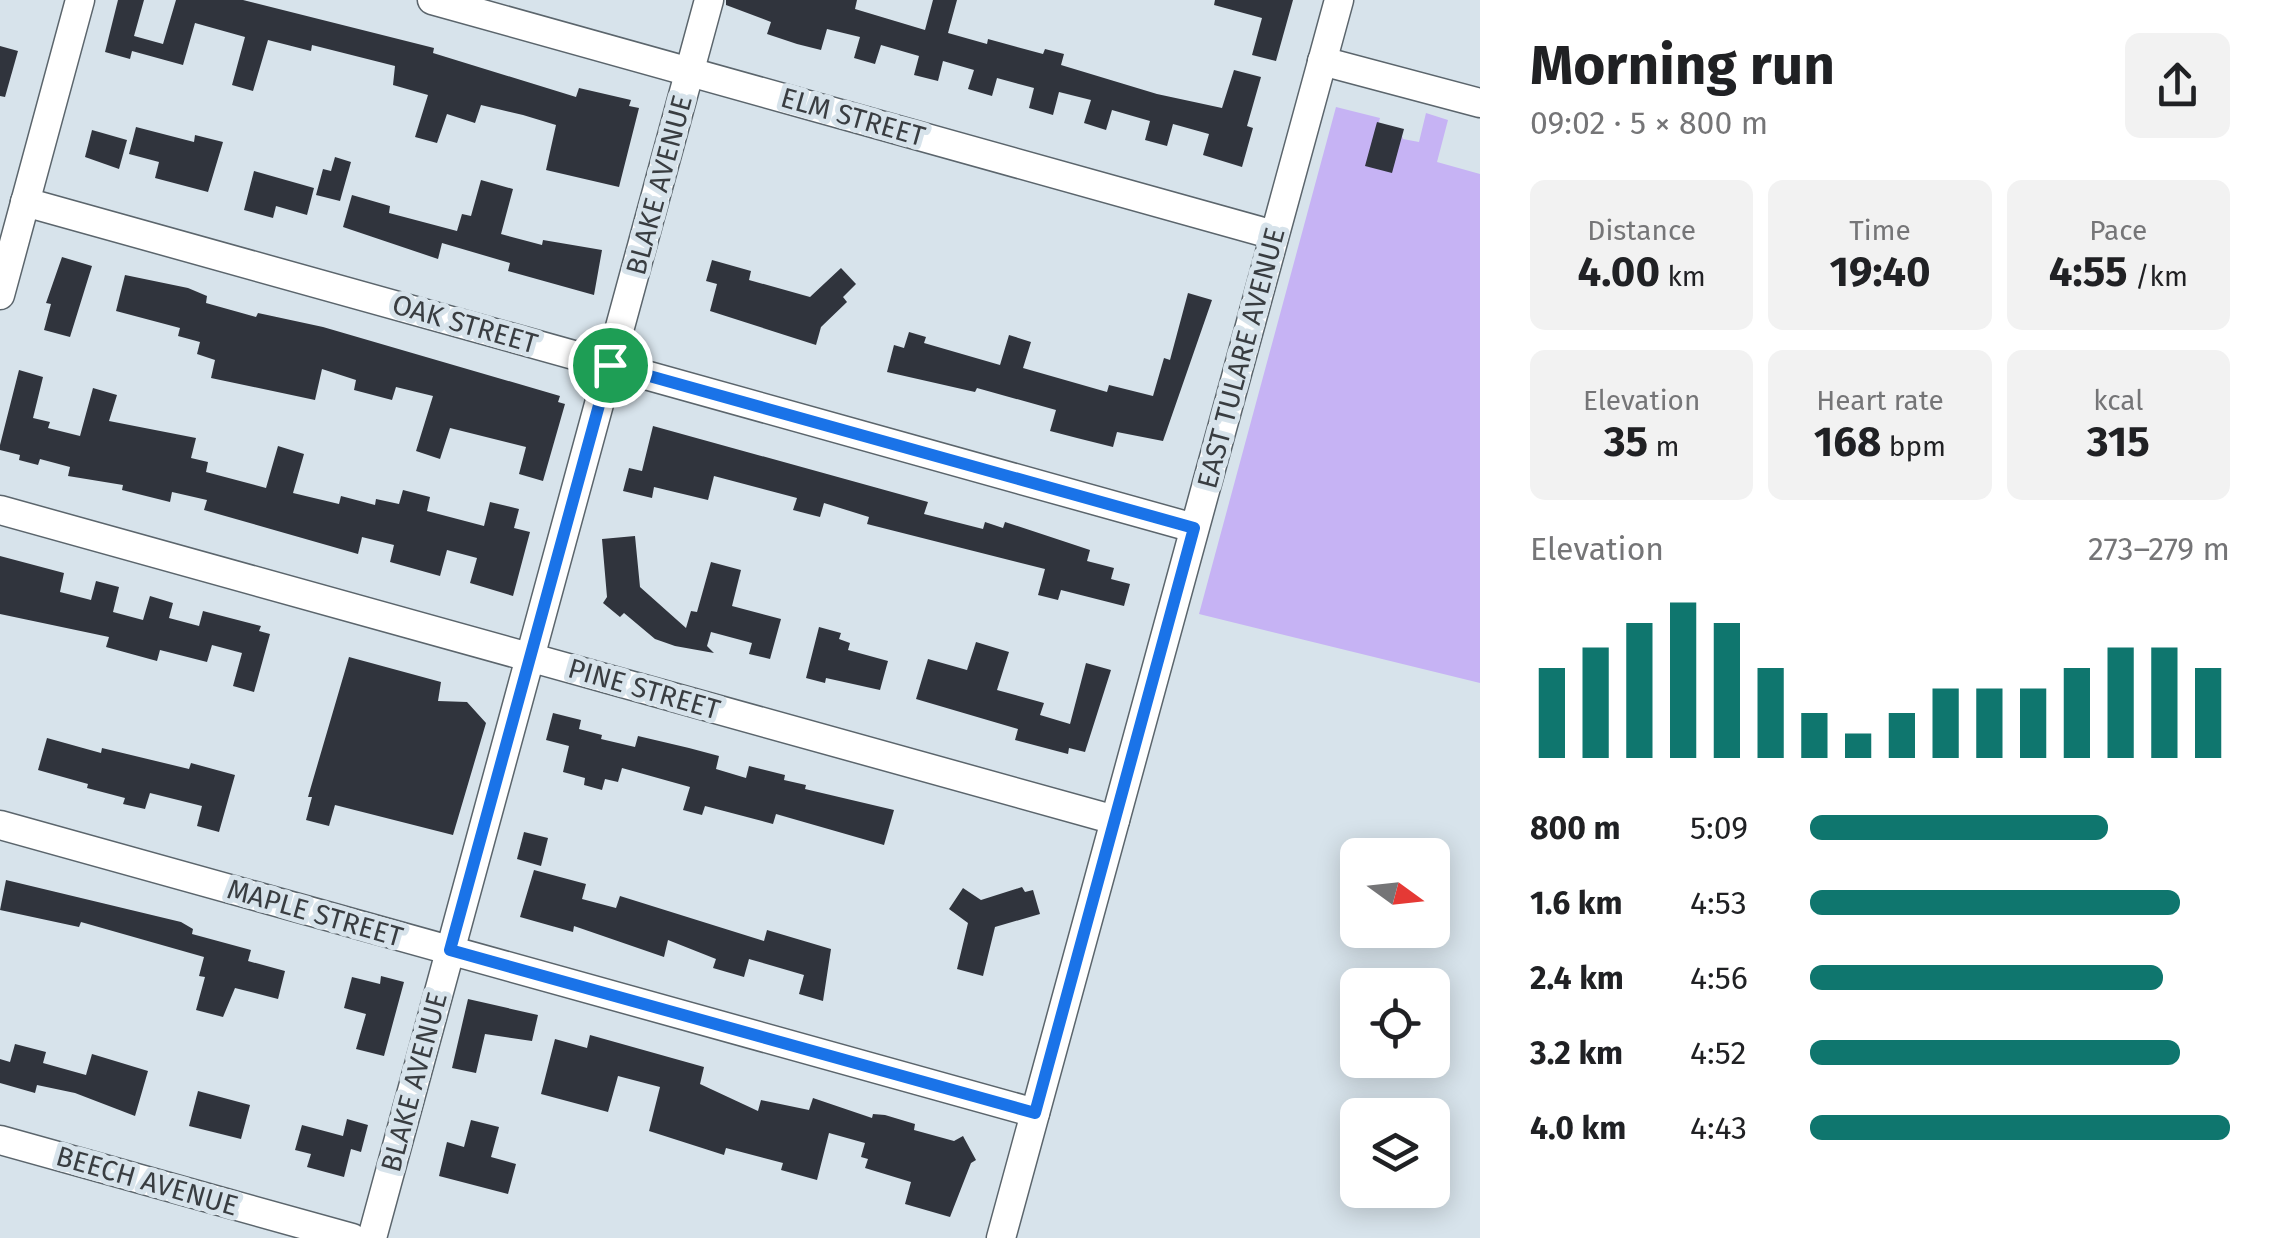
<!DOCTYPE html>
<html lang="en">
<head>
<meta charset="utf-8">
<style>
  :root { --surface:#fff; --page:#f2f2f2; --text:#202124; --muted:#757577; --accent:#0f766e }
  body { margin:0; font-family:"Fira Sans",sans-serif; background:var(--page); color:var(--text); height:100vh; display:flex; flex-direction:column; font-size:38px; white-space:nowrap }
  * { box-sizing:border-box; margin:0 }
  p { font-size:32px; color:var(--muted) }
  .icon { flex:none; width:55px; height:55px; fill:none; stroke:currentColor; stroke-width:2; stroke-linecap:round; stroke-linejoin:round }
  .map { position:relative; flex:1; overflow:hidden }
  .sheet { display:flex; flex-direction:column; background:var(--surface); width:800px }
  .sheet>* { flex:none }
  .needle { width:65px; rotate:105deg }
  .tools { position:absolute; left:1340px; top:838px; display:grid; gap:20px }
  .tools a { display:grid; place-items:center; width:110px; height:110px; border-radius:15px; background:var(--surface); box-shadow:0 5px 25px #0003; font-size:50px }
  .pin { position:absolute; display:grid; place-items:center; width:85px; height:85px; color:#fff; margin:-42px; border:5px solid #fff; border-radius:50%; box-shadow:0 2px 10px #0007 }
  .round { display:grid; place-items:center; flex:none; width:105px; height:105px; border-radius:15px; background:var(--page) }
  .head { display:flex; align-items:center; justify-content:space-between; height:170px; padding:0 50px }
  h1 { font-size:55px; font-weight:700; line-height:75px }
  .stats { display:grid; grid-template-columns:repeat(3,1fr); gap:15px; height:170px; padding:10px 50px }
  .stats div { display:grid; align-content:center; border-radius:15px; background:var(--page); text-align:center }
  .stats b { font-size:42px; font-weight:700 }
  .stats small { font-size:28px; font-weight:400 }
  .stats p { font-size:28px }
  .chart { height:280px; padding:20px 50px }
  .chart p { display:flex; justify-content:space-between }
  .chart svg { width:100%; height:180px; margin-top:10px; stroke:var(--accent); stroke-width:6 }
  ul { padding:0 50px; list-style:none; font-size:32px }
  li { display:grid; grid-template-columns:160px 120px 1fr; align-items:center; height:75px }
  li i { height:25px; border-radius:12px; background:var(--accent) }
  main { display:flex; flex:1; min-height:0 }
  .map>svg:first-child { display:block }
  .green { fill:#c6b3f4 }
  .building { fill:#30343d }
  .lines { fill:none; stroke-linecap:round; stroke-linejoin:round }
  .minor-casing { stroke:#5b656c; stroke-width:31 }
  .minor { stroke:#fff; stroke-width:28 }
  .route-casing { stroke:#fff; stroke-width:20 }
  .route { stroke:#1a73e8; stroke-width:12 }
  .labels { text-anchor:middle; dominant-baseline:central; stroke-width:10; stroke-linejoin:round; paint-order:stroke }
  .street-label { font-size:28px; fill:#393d41; stroke:#d7e3eb }
</style>
</head>
<body>
<main>
<div class="map">
<svg width="1480" height="1238" viewBox="0 0 1480 1238">
  <rect width="100%" height="100%" fill="#d7e3eb"/>
  <path class="green" d="M1336,107L1380,118L1367,165L1401,133L1403,139L1419,142L1426,113L1448,120L1437,162L1480,174V683L1199,614Z"/>
  <g class="building">
    <path d="M118,0H144L134,36L163,44L176,0H243L434,48L433,53L576,97L579,88L631,100L629,106L639,108L619,187L546,170L556,125L523,115L481,105L475,123L447,114L437,143L415,137L428,95L393,85L395,66L312,45L311,51L268,40L253,91L232,85L245,37L195,23L183,65L132,51L130,59L105,52Z"/>
    <path d="M726,0H857L855,9L925,30L933,0H957L948,33L987,44L988,39L1043,54L1045,49L1064,54L1061,65L1157,94L1222,108L1234,70L1261,77L1247,126L1253,128L1242,167L1203,155L1209,134L1173,124L1167,146L1145,140L1150,121L1112,110L1106,130L1084,123L1091,100L1059,92L1053,115L1029,108L1034,88L997,78L992,96L968,89L974,70L943,61L938,81L914,75L919,56L881,45L875,64L854,58L860,37L827,29L821,50L797,44L767,34L771,22L726,5Z"/>
    <path d="M1215,0H1293L1276,61L1252,55L1262,18L1214,5Z"/>
    <path d="M0,46L18,51L5,97L0,96Z"/>
    <path d="M1377,122L1404,129L1392,173L1365,166Z"/>
    <path d="M136,127L194,142L195,135L223,142L208,192L155,178L159,162L129,154Z"/>
    <path d="M92,130L127,140L119,169L85,157Z"/>
    <path d="M335,157L351,162L340,201L316,195L323,169L331,171Z"/>
    <path d="M254,171L314,188L307,215L276,206L273,218L244,210Z"/>
    <path d="M481,180L513,189L501,234L542,245L543,240L602,250L594,295L508,271L510,263L442,243L438,259L343,227L352,195L390,206L389,213L457,231L462,214L471,216Z"/>
    <path d="M62,257L92,266L70,337L44,330L51,304L46,303Z"/>
    <path d="M712,260L751,271L749,280L810,297L841,268L856,284L843,297L847,302L821,327L816,345L710,311L717,284L706,281Z"/>
    <path d="M125,275L188,288L207,296L206,303L256,317L258,313L323,327L560,396L558,402L565,404L543,481L519,474L526,447L450,428L440,459L416,451L433,396L396,387L392,400L354,390L356,380L322,369L315,400L211,378L215,360L197,354L200,342L178,336L180,328L116,311Z"/>
    <path d="M1188,293L1212,300L1163,441L1117,432L1113,447L1077,438L1050,431L1056,410L977,388L975,392L887,372L894,345L904,348L909,332L926,337L924,343L1000,365L1009,335L1031,342L1023,368L1107,392L1109,385L1153,396L1164,358L1170,360Z"/>
    <path d="M19,370L43,377L33,418L50,422L48,428L80,436L93,388L117,395L109,421L196,438L191,458L208,462L206,472L266,488L278,446L304,454L293,493L339,504L341,496L375,505L376,499L399,504L403,490L430,497L427,511L484,526L490,502L519,509L514,528L530,532L513,596L470,583L477,558L447,550L440,576L390,562L394,545L362,537L358,554L204,510L207,500L172,492L170,502L122,490L123,485L68,476L70,467L40,459L38,465L19,460L20,455L0,450V445Z"/>
    <path d="M653,426L928,502L924,514L983,529L985,522L1003,528L1005,522L1090,550L1087,561L1114,568L1111,579L1130,584L1124,606L1061,590L1058,600L1038,595L1045,569L867,524L869,517L824,503L820,517L793,510L797,498L714,476L708,500L654,487L652,498L623,491L629,468L642,471Z"/>
    <path d="M635,536L640,587L686,628L691,611L697,612L711,562L741,570L732,606L781,619L770,659L749,654L752,643L711,632L707,646L714,653L675,646L655,639L624,613L620,617L603,603L607,597L602,539Z"/>
    <path d="M0,556L64,573L60,592L91,600L96,581L119,587L113,612L143,620L150,596L173,603L169,618L199,626L203,611L261,626L259,631L270,634L254,692L233,686L242,653L212,645L207,662L160,650L157,661L106,647L109,637L0,614Z"/>
    <path d="M819,627L841,633L839,639L850,643L848,650L888,661L880,690L826,678L825,683L806,678Z"/>
    <path d="M976,642L1009,652L997,690L1044,703L1040,715L1070,724L1086,663L1111,670L1085,752L1069,748L1068,754L1015,740L1018,729L916,699L928,659L967,670Z"/>
    <path d="M349,657L441,682L438,701L467,702L486,723L453,835L335,805L329,826L306,820L312,797H308Z"/>
    <path d="M553,713L581,720L579,729L602,735L601,739L635,747L638,736L689,748L719,756L716,769L746,778L749,766L785,775L784,780L806,785L805,789L894,810L884,845L776,814L773,824L705,806L702,815L683,810L690,787L622,768L618,782L605,779L602,790L584,785L585,778L563,772L569,746L546,740Z"/>
    <path d="M47,738L101,753L102,748L189,769L191,763L235,775L219,832L197,826L202,806L150,793L145,809L123,804L125,798L87,788L88,784L38,770Z"/>
    <path d="M524,832L548,838L541,866L517,859Z"/>
    <path d="M534,870L586,884L582,899L616,908L620,896L764,941L767,930L831,949L823,1001L799,994L804,975L749,959L744,977L713,968L716,959L668,940L664,957L574,926L573,932L520,917Z"/>
    <path d="M6,880L181,922L193,929L192,934L251,950L248,961L285,971L278,999L235,988L223,1017L196,1010L205,977L199,976L204,957L81,922L79,927L0,910Z"/>
    <path d="M1022,887L1025,892L1033,890L1040,914L995,927L983,976L957,969L968,923L949,909L963,888L981,900Z"/>
    <path d="M381,976L404,982L384,1056L356,1049L366,1014L344,1008L352,977L380,984Z"/>
    <path d="M468,999L538,1015L532,1041L485,1034L476,1073L452,1068Z"/>
    <path d="M590,1035L704,1067L700,1084L758,1111L761,1100L809,1110L813,1098L872,1118L873,1114L885,1115L915,1124L914,1130L954,1141L963,1136L976,1160L971,1163L950,1217L905,1204L911,1182L865,1168L868,1159L861,1157L865,1143L829,1133L817,1180L781,1170L783,1163L726,1148L724,1155L649,1131L660,1087L618,1076L608,1112L541,1094L555,1039L587,1048Z"/>
    <path d="M15,1044L46,1052L43,1063L86,1075L92,1054L148,1071L135,1116L75,1093L37,1085L35,1093L0,1083V1059L10,1062Z"/>
    <path d="M198,1091L250,1105L241,1139L189,1126Z"/>
    <path d="M347,1119L368,1125L361,1152L351,1149L344,1177L307,1167L311,1154L295,1150L302,1125L343,1136Z"/>
    <path d="M471,1120L499,1127L491,1157L516,1164L508,1194L439,1176L447,1142L464,1147Z"/>
  </g>
  <g class="lines">
    <defs>
      <g id="minor">
        <path d="M432,0L1274,235"/>
        <path d="M1322,61L1480,103"/>
        <path d="M25,202L1194,528"/>
        <path d="M0,295L80,0"/>
        <path d="M0,510L1115,820"/>
        <path d="M0,825L1035,1113"/>
        <path d="M0,1140L352,1238"/>
        <path d="M372,1238L709,0"/>
        <path d="M1001,1238L1339,0"/>
      </g>
    </defs>
    <use href="#minor" class="minor-casing"/>
    <use href="#minor" class="minor"/>
  </g>
  <g class="lines">
    <defs>
      <path id="route" d="M610,365L1194,528L1035,1113L450,950Z"/>
    </defs>
    <use href="#route" class="route-casing"/>
    <use href="#route" class="route"/>
  </g>
  <g class="labels">
    <g class="street-label">
      <text transform="translate(853 117) rotate(16)">ELM STREET</text>
      <text transform="translate(659 185) rotate(-75)">BLAKE AVENUE</text>
      <text transform="translate(465 324) rotate(16)">OAK STREET</text>
      <text transform="translate(1241 358) rotate(-75)">EAST TULARE AVENUE</text>
      <text transform="translate(644 689) rotate(16)">PINE STREET</text>
      <text transform="translate(315 913) rotate(16)">MAPLE STREET</text>
      <text transform="translate(414 1082) rotate(-75)">BLAKE AVENUE</text>
      <text transform="translate(147 1181) rotate(16)">BEECH AVENUE</text>
    </g>
  </g>
</svg>
<div class="tools">
<a><svg class="needle" viewBox="-14 -14 28 28"><path d="M0-13l5 13h-10z" fill="#e53935"/><path d="M0 13l5-13h-10z" fill="#757577"/></svg></a>
<a><svg class="icon" aria-label="locate" viewBox="0 0 24 24"><circle cx="12" cy="12" r="6"/><path d="M12 2v4M12 18v4M2 12h4M18 12h4"/></svg></a>
<a><svg class="icon" aria-label="layers" viewBox="0 0 24 24"><path d="M12 4l9 5-9 5-9-5zM3 14l9 5 9-5"/></svg></a>
</div>
<div class="pin" style="left:610px;top:365px;background:#1e9e55"><svg class="icon" aria-label="arrive" viewBox="0 0 24 24"><path d="M6 21V4h12l-3 4 3 4H6"/></svg></div>
</div>
<section class="sheet">
<div class="head"><div><h1>Morning run</h1><p>09:02 · 5 × 800 m</p></div><a class="round"><svg class="icon" aria-label="share" viewBox="0 0 24 24"><path d="M12 15V3M7 8l5-5 5 5M5 13v7h14v-7"/></svg></a></div>
<div class="stats">
<div><p>Distance</p><b>4.00<small> km</small></b></div>
<div><p>Time</p><b>19:40</b></div>
<div><p>Pace</p><b>4:55<small> /km</small></b></div>
</div>
<div class="stats">
<div><p>Elevation</p><b>35<small> m</small></b></div>
<div><p>Heart rate</p><b>168<small> bpm</small></b></div>
<div><p>kcal</p><b>315</b></div>
</div>
<div class="chart"><p><span>Elevation</span>273–279 m</p>
<svg viewBox="0 0 160 44" preserveAspectRatio="none"><path d="M5 44V22M15 44V17M25 44V11M35 44V6M45 44V11M55 44V22M65 44V33M75 44V38M85 44V33M95 44V27M105 44V27M115 44V27M125 44V22M135 44V17M145 44V17M155 44V22"/></svg>
</div>
<ul>
<li><b>800 m</b>5:09<i style="width:71%"></i></li>
<li><b>1.6 km</b>4:53<i style="width:88%"></i></li>
<li><b>2.4 km</b>4:56<i style="width:84%"></i></li>
<li><b>3.2 km</b>4:52<i style="width:88%"></i></li>
<li><b>4.0 km</b>4:43<i style="width:100%"></i></li>
</ul>
</section>
</main>
</body>
</html>
